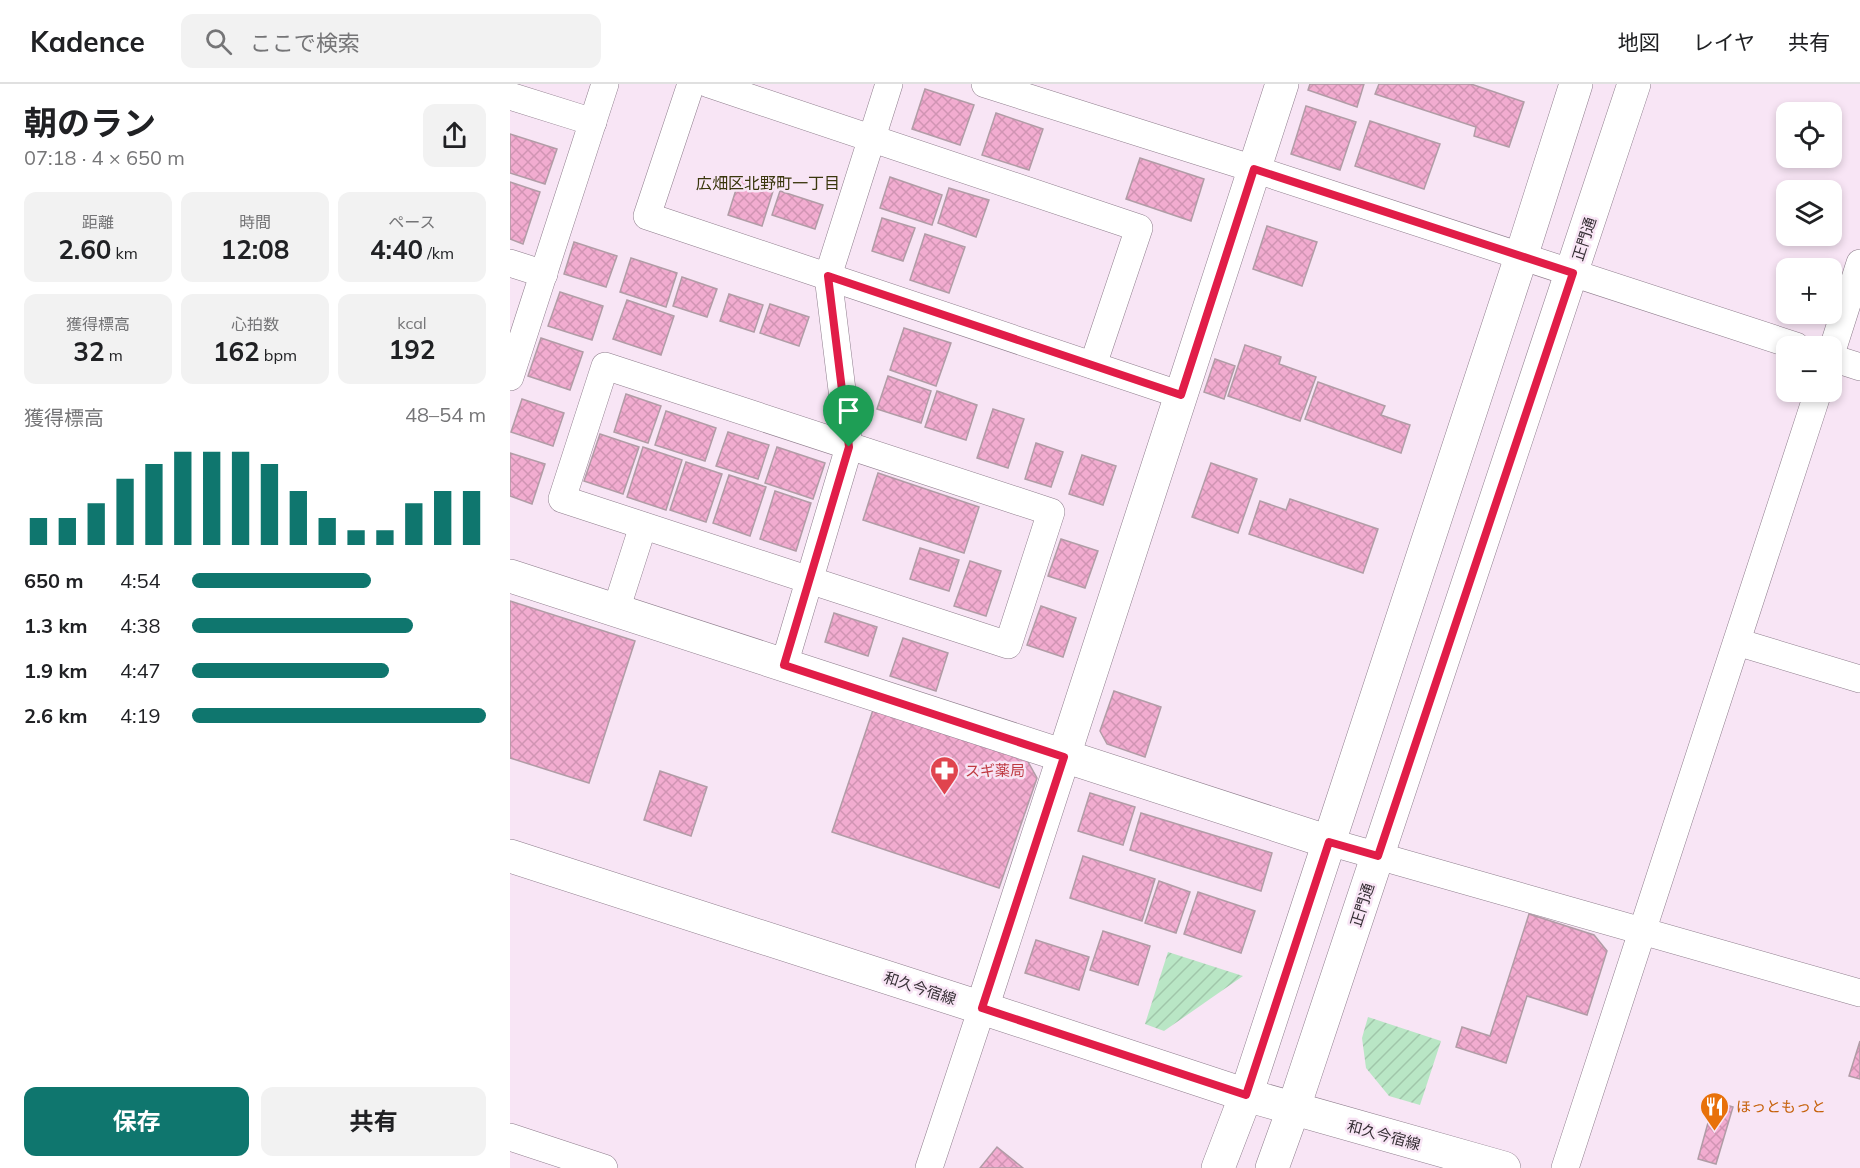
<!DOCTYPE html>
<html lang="ja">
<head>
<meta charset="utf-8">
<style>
  :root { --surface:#fff; --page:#f2f2f2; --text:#202124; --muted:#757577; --line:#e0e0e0; --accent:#0f766e }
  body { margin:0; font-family:Mulish,"Noto Sans JP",sans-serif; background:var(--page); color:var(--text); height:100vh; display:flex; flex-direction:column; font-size:22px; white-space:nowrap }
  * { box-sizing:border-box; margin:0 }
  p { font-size:20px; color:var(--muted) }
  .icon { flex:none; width:33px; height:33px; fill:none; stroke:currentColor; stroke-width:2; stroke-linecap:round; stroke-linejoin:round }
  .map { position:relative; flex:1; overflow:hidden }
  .drawer { display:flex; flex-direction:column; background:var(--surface); width:510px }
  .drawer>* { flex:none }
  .buttons { position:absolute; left:1266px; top:18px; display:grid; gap:12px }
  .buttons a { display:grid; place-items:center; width:66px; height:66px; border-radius:12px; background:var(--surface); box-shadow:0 3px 9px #0003; font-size:30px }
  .pin { position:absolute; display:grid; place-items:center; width:51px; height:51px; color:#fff; margin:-62px -26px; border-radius:50% 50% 50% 0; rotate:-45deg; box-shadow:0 0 6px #0007 }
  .pin .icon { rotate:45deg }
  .round { display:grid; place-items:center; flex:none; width:63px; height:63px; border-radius:12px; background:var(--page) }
  .head { display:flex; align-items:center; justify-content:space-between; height:102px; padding:0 24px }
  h1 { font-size:33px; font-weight:700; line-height:45px }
  .metrics { display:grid; grid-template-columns:repeat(3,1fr); gap:9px; height:102px; padding:6px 24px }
  .metrics div { display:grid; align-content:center; border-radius:12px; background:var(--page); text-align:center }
  .metrics b { font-size:26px; font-weight:700 }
  .metrics small { font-size:16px; font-weight:400 }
  .metrics p { font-size:16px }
  .chart { height:168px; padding:12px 24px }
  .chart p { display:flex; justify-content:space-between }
  .chart svg { width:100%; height:108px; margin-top:6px; stroke:var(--accent); stroke-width:6 }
  .action { display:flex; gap:12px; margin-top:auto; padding:12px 24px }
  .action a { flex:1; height:69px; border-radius:12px; background:var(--accent); color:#fff; font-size:24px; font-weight:700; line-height:69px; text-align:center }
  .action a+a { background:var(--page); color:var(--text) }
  ul { padding:0 24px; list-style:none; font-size:20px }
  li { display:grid; grid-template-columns:96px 72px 1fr; align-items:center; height:45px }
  li i { height:15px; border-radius:8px; background:var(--accent) }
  header { display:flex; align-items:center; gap:36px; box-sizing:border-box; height:84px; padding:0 30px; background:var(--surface); border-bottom:2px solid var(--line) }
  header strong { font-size:28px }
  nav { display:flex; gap:33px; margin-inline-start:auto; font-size:21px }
  .search { width:420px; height:54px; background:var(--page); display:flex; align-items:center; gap:15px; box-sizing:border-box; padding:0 21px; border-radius:12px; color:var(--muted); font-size:22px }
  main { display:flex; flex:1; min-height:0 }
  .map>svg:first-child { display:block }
  .garden { fill:url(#garden-furrows) }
  .building { fill:url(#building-cross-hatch); stroke:#b19ca6; stroke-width:1.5 }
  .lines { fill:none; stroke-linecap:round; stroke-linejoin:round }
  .minor-casing { stroke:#8e7d8c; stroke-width:28 }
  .tertiary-casing { stroke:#8e7d8c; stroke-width:34 }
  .secondary-casing { stroke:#8e7d8c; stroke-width:34 }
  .minor { stroke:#fff; stroke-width:27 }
  .tertiary { stroke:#fff; stroke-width:33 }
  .secondary { stroke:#fff; stroke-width:33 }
  .route-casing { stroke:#fff; stroke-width:12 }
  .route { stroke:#e11d48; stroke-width:8 }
  .labels { text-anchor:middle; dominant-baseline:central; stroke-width:5; stroke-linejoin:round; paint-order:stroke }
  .street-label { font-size:15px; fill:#352e34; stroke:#f8e5f5 }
  .health-label { font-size:15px; fill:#be3a42; stroke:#f8e5f5; text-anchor:start }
  .food-label { font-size:15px; fill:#c56008; stroke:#f8e5f5; text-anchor:start }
  .neighbourhood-label { font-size:16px; fill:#39360c; stroke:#f8e5f5 }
</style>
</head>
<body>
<header>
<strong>Kadence</strong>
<div class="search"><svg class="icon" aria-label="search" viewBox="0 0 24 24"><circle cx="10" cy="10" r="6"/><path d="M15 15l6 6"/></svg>ここで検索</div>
<nav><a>地図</a><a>レイヤ</a><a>共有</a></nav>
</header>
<main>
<section class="drawer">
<div class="head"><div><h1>朝のラン</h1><p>07:18 · 4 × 650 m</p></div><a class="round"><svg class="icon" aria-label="share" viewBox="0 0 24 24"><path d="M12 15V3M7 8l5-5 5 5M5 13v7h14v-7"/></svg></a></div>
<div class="metrics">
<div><p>距離</p><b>2.60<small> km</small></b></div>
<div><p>時間</p><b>12:08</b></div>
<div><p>ペース</p><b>4:40<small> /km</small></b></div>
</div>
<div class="metrics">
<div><p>獲得標高</p><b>32<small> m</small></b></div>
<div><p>心拍数</p><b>162<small> bpm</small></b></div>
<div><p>kcal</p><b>192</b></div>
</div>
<div class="chart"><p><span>獲得標高</span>48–54 m</p>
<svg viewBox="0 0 160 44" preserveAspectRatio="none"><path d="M5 44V33M15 44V33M25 44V27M35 44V17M45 44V11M55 44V6M65 44V6M75 44V6M85 44V11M95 44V22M105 44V33M115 44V38M125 44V38M135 44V27M145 44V22M155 44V22"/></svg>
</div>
<ul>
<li><b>650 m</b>4:54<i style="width:61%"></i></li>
<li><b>1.3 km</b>4:38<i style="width:75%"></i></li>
<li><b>1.9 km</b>4:47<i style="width:67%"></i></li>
<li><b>2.6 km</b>4:19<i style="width:100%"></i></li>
</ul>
<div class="action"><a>保存</a><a>共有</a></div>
</section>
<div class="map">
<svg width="1350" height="1084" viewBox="0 0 1350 1084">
  <defs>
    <pattern id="garden-furrows" width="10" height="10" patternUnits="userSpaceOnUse" patternTransform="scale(1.5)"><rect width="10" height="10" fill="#b9e6c5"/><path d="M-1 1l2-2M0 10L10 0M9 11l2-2" fill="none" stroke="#a0c6aa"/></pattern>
    <pattern id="building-cross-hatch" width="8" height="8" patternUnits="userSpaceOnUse" patternTransform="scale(1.5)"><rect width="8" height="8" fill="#f2acd0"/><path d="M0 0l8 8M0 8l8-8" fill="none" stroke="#d094b3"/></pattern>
  </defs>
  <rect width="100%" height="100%" fill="#f8e5f5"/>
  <g class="garden">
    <path d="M658,868L733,892L654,947L635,940Z"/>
    <path d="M858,933L931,957L910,1021L879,1012L856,984L852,954Z"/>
  </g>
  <g class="building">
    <path d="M800,0H854L847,23L798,6Z"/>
    <path d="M869,0H961L1014,18L999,63L964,52L966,43L865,10Z"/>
    <path d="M415,5L464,21L450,61L402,45Z"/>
    <path d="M796,22L846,38L830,86L781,70Z"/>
    <path d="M486,29L533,45L519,86L472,71Z"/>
    <path d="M860,37L930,60L914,105L845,82Z"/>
    <path d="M0,50L47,65L35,100L0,89Z"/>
    <path d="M630,74L694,95L681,137L616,115Z"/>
    <path d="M230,93L264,104L252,142L218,131Z"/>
    <path d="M380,93L432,111L422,141L370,124Z"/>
    <path d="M0,98L30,108L13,160L0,155Z"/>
    <path d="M439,104L479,116L466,153L428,139Z"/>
    <path d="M270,107L313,121L305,145L262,131Z"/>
    <path d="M372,134L405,144L393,177L362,167Z"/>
    <path d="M757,142L807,158L792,202L743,185Z"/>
    <path d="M415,150L455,163L439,209L400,196Z"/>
    <path d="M64,158L107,172L96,203L54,190Z"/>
    <path d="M121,174L167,189L156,223L110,208Z"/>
    <path d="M172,193L207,205L197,233L163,222Z"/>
    <path d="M50,208L93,222L82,256L38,242Z"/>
    <path d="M219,210L253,221L244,248L210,237Z"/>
    <path d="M117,216L164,232L151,271L103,255Z"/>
    <path d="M260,220L299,233L289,262L250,249Z"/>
    <path d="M394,244L441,259L426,302L380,286Z"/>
    <path d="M31,254L73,268L60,306L18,292Z"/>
    <path d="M735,261L771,273L769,280L806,293L790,337L718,312Z"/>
    <path d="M705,275L725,282L714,315L694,308Z"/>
    <path d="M378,292L421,307L411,339L367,325Z"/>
    <path d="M808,298L875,322L871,331L900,341L891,369L795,335Z"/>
    <path d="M427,307L467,321L456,356L415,343Z"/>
    <path d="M116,310L151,322L138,359L104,348Z"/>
    <path d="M12,315L54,329L43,362L1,348Z"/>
    <path d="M483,325L514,335L498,384L467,374Z"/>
    <path d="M156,327L206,344L195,377L145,361Z"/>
    <path d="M218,348L259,361L248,395L206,382Z"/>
    <path d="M90,350L129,363L113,410L74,397Z"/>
    <path d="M526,359L553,368L541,403L515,395Z"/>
    <path d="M133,363L172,376L156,426L117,413Z"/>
    <path d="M267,363L315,379L303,415L255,399Z"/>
    <path d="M0,369L35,380L22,420L0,412Z"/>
    <path d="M572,371L606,382L593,421L559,410Z"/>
    <path d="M176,378L212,390L196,438L160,426Z"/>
    <path d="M701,379L747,395L728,449L682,433Z"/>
    <path d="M368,389L469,423L454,469L353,436Z"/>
    <path d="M219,391L256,403L240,452L203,439Z"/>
    <path d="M265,407L301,419L286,467L250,455Z"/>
    <path d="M780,415L868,445L853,489L739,450L750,417L776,426Z"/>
    <path d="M551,455L588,467L575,504L538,492Z"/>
    <path d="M410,464L449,476L439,507L400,495Z"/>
    <path d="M460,477L491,487L476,532L444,522Z"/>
    <path d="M0,517L125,557L79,699L0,674Z"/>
    <path d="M531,522L566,534L553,573L517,561Z"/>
    <path d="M324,529L367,543L358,572L315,558Z"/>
    <path d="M393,554L438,569L426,607L380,592Z"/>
    <path d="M604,607L651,623L635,673L597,660L590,647Z"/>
    <path d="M363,626L517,676L527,694L489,804L322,748Z"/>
    <path d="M150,687L197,703L181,752L134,736Z"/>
    <path d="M580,709L625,723L613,761L568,747Z"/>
    <path d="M631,729L762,769L751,807L620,766Z"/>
    <path d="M573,772L645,795L632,837L560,814Z"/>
    <path d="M649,797L680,808L666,849L635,839Z"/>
    <path d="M688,808L745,827L731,869L674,850Z"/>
    <path d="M1019,830L1084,851L1097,867L1077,931L1017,912L996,979L946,963L952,943L980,952Z"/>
    <path d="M593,847L640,862L628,901L580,886Z"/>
    <path d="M526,856L579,873L569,906L515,889Z"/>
    <path d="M1350,957V995L1339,992Z"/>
    <path d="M1204,1017L1223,1023L1206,1080L1188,1075Z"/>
    <path d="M487,1063L513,1084H470Z"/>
  </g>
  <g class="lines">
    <defs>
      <g id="minor">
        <path d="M181,0L137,132L671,311"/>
        <path d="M199,0L629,144L583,281"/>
        <path d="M475,0L744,85L1286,262"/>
        <path d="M0,12L83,38"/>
        <path d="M0,179L34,190"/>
        <path d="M1322,267L1350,179"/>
        <path d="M1322,274L1350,283"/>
        <path d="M95,282L541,428L498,561L52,415Z"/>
        <path d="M0,293L95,0"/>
        <path d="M106,526L133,442"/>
        <path d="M1227,558L1350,595"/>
        <path d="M274,581L339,363L318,192L379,0"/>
        <path d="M819,758L1350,909"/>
        <path d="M0,1053L94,1084"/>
        <path d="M419,1084L472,924"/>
        <path d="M1055,1084L1308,308"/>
      </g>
      <g id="tertiary">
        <path d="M0,492L819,758"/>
        <path d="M472,924L772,0"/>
        <path d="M736,1011L1011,173L1066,0"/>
        <path d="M783,1026L1124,0"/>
      </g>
      <g id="secondary">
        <path d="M0,772L472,924L736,1011L994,1084"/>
        <path d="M708,1084L736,1011"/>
        <path d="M762,1084L783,1026"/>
      </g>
    </defs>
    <use href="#minor" class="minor-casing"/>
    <use href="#tertiary" class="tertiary-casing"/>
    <use href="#secondary" class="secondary-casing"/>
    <use href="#minor" class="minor"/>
    <use href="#tertiary" class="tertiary"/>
    <use href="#secondary" class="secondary"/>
  </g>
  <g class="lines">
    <defs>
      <path id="route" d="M744,85L1063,189L868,772L819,758L736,1011L472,924L554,673L274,581L339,363L318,192L671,311Z"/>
    </defs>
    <use href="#route" class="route-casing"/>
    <use href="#route" class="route"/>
  </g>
  <defs>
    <symbol id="pharmacy-pin" viewBox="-11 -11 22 30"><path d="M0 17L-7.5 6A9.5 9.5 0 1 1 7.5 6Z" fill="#e0444e" stroke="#f8e5f5"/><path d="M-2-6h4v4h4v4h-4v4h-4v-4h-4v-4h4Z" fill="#fff"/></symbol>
    <symbol id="restaurant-pin" viewBox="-11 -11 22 30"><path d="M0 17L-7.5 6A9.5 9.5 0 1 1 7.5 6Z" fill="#e8710a" stroke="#f8e5f5"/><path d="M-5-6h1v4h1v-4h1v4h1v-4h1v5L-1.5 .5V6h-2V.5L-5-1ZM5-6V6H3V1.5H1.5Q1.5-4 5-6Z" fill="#fff"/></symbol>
  </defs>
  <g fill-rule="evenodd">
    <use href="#pharmacy-pin" x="418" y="670" width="33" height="45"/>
    <use href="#restaurant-pin" x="1188" y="1006" width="33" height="45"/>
  </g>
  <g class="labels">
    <g class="street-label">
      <text transform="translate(1074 155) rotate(-72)">正門通</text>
      <text transform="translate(852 821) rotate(-72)">正門通</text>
      <text transform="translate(410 904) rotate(18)">和久今宿線</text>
      <text transform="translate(874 1051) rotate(15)">和久今宿線</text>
    </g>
    <g class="health-label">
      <text x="455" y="686">スギ薬局</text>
    </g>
    <g class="food-label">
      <text x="1226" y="1022">ほっともっと</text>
    </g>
    <g class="neighbourhood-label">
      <text x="258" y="99">広畑区北野町一丁目</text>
    </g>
  </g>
</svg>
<div class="buttons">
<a><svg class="icon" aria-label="locate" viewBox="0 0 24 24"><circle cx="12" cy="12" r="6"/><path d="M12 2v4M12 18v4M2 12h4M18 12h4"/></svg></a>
<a><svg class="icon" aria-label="layers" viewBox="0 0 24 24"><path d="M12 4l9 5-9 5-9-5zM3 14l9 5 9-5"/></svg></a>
<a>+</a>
<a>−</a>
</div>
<div class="pin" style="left:339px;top:363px;background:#1e9e55"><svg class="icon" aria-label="arrive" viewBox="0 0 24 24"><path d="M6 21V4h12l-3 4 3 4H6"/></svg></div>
</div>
</main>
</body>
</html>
